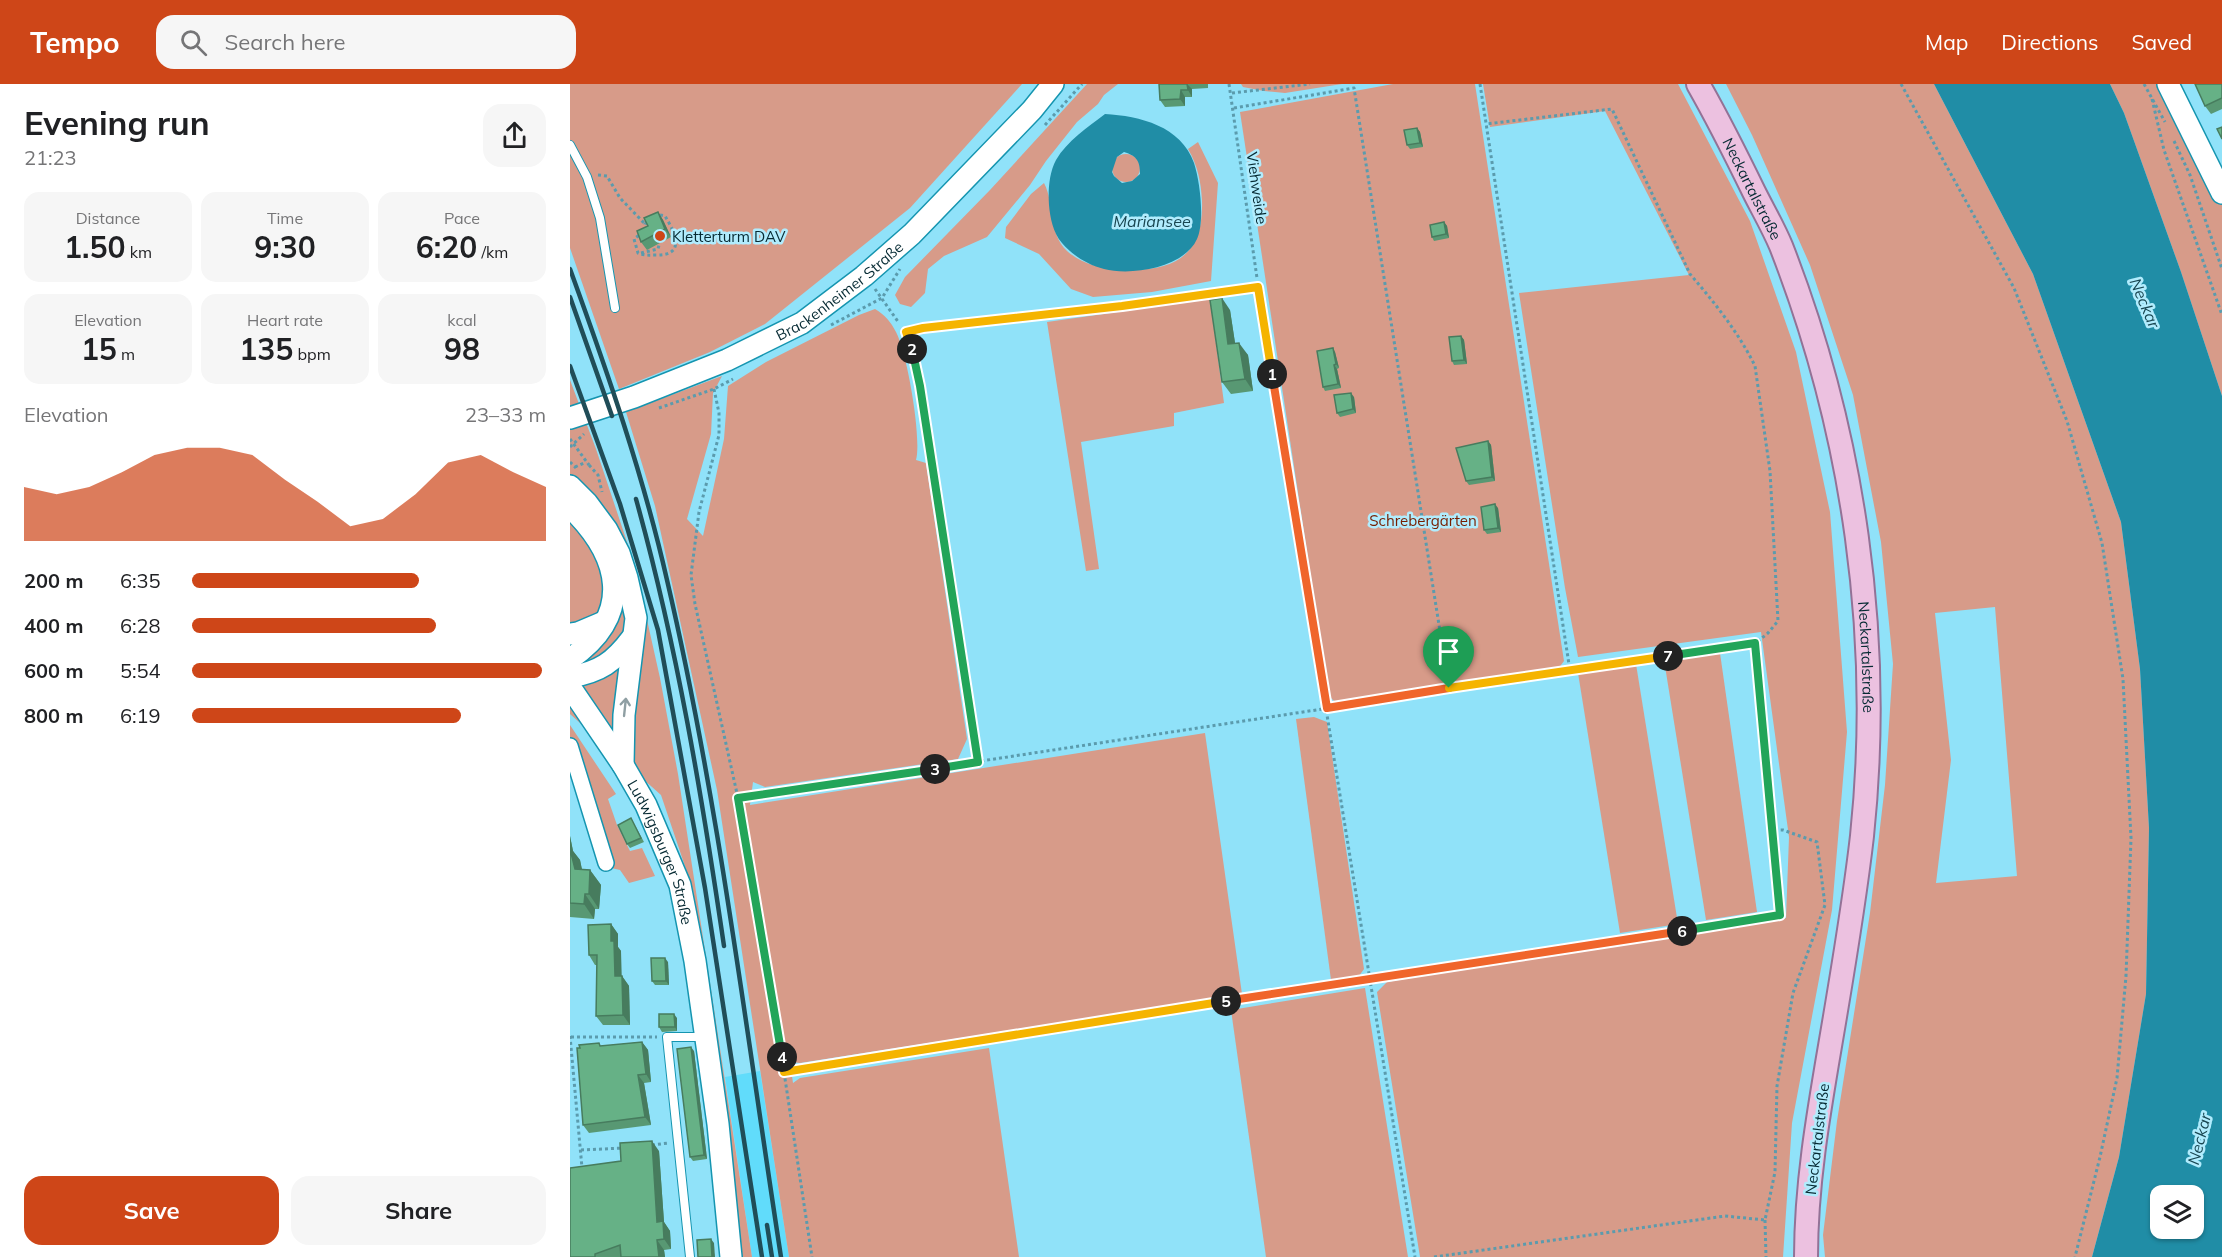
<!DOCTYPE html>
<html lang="en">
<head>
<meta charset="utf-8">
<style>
  :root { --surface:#fff; --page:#f6f6f6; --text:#202124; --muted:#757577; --accent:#ce4618 }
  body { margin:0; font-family:Mulish,sans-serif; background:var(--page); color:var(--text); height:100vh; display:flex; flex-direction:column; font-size:22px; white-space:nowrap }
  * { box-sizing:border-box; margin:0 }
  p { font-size:20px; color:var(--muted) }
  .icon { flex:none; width:33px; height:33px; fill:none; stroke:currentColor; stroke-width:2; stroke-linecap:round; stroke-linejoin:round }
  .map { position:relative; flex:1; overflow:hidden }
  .panel { display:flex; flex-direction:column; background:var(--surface); width:570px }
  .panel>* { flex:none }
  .buttons { position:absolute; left:1580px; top:1101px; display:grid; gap:12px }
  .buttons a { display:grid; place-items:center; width:54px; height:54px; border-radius:12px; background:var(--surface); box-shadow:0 2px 4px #0004; font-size:30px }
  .pin { position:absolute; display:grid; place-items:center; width:51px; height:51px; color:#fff; margin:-62px -26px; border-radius:50% 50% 50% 0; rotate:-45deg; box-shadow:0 0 6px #0007 }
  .pin .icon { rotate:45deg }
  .km { position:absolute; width:30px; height:30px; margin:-15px; border-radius:50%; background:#222; color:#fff; font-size:16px; line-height:30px; text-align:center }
  .round { display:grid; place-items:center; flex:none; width:63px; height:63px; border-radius:18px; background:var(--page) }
  .head { display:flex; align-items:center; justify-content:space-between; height:102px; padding:0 24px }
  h1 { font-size:33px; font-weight:700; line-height:45px }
  .stats { display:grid; grid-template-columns:repeat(3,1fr); gap:9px; height:102px; padding:6px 24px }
  .stats div { display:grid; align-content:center; border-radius:15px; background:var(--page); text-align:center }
  .stats b { font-size:30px; font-weight:700 }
  .stats small { font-size:16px; font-weight:400 }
  .stats p { font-size:16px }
  .chart { height:168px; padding:12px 24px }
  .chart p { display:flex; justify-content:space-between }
  .chart svg { width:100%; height:108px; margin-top:6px; fill:var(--accent); opacity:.7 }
  .button { display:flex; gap:12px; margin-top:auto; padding:12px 24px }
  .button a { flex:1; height:69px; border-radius:18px; background:var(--accent); color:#fff; font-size:24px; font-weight:700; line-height:69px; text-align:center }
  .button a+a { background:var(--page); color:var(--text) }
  ul { padding:0 24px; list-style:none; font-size:20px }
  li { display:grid; grid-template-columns:96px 72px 1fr; align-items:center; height:45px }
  li i { height:15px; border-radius:8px; background:var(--accent) }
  header { display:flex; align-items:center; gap:36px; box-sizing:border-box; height:84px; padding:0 30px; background:var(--accent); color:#fff }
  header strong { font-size:28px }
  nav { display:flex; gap:33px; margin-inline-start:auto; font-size:21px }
  .search { width:420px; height:54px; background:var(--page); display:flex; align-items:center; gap:15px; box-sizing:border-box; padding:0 21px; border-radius:18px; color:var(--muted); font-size:22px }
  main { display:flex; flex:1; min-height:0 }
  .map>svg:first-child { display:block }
  .built { fill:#61dcfb }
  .green { fill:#d79b89; fill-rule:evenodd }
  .water { fill:#208da6; fill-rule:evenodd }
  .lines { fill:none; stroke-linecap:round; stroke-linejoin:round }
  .lane-casing { stroke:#1595b0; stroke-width:10 }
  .street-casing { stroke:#1595b0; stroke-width:18 }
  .secondary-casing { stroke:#1595b0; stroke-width:24 }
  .primary-casing { stroke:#937296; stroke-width:26 }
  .path { stroke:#5b9bad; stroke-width:3; stroke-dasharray:3 3; stroke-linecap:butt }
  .lane { stroke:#fff; stroke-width:8 }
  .street { stroke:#fff; stroke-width:15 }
  .secondary { stroke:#fff; stroke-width:21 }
  .primary { stroke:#ecc1e0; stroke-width:22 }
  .rail { stroke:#204d58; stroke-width:4.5 }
  .path-bridge { stroke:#5b9bad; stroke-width:3; stroke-dasharray:3 3; stroke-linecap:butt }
  .wall { fill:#589873 }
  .shaded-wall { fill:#477c5e }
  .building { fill:#66b186; stroke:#477c5e; stroke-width:1.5 }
  .oneway { stroke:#8f9fa3 }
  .split-1-casing { stroke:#fff; stroke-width:12 }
  .split-2-casing { stroke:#fff; stroke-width:12 }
  .split-3-casing { stroke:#fff; stroke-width:12 }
  .split-4-casing { stroke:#fff; stroke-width:12 }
  .split-5-casing { stroke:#fff; stroke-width:12 }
  .split-6-casing { stroke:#fff; stroke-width:12 }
  .split-7-casing { stroke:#fff; stroke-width:12 }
  .split-8-casing { stroke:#fff; stroke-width:12 }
  .split-1 { stroke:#f0652b; stroke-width:8 }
  .split-2 { stroke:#f5b400; stroke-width:8 }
  .split-3 { stroke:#22a559; stroke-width:8 }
  .split-4 { stroke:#22a559; stroke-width:8 }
  .split-5 { stroke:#f5b400; stroke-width:8 }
  .split-6 { stroke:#f0652b; stroke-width:8 }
  .split-7 { stroke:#22a559; stroke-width:8 }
  .split-8 { stroke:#f5b400; stroke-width:8 }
  .poi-dot { fill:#ce4618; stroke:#b1ecfd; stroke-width:2 }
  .labels { text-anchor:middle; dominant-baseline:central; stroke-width:5; stroke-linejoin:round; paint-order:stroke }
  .street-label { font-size:15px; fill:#062a33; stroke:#b1ecfd }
  .poi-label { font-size:15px; fill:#062a33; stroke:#b1ecfd; text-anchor:start }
  .park-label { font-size:15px; fill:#771e00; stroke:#b1ecfd }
  .water-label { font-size:16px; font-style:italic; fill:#194651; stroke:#b1ecfd }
</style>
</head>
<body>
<header>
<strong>Tempo</strong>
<div class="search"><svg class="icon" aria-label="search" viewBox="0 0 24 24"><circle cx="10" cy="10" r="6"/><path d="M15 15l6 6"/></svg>Search here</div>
<nav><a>Map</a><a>Directions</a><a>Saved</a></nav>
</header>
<main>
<section class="panel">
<div class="head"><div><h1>Evening run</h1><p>21:23</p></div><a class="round"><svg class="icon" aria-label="share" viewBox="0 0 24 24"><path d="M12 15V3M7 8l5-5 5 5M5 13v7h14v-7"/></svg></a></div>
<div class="stats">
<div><p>Distance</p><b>1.50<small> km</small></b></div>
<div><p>Time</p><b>9:30</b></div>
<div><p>Pace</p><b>6:20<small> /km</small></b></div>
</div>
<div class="stats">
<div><p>Elevation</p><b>15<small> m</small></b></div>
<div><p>Heart rate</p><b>135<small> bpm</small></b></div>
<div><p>kcal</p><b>98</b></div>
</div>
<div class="chart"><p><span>Elevation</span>23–33 m</p>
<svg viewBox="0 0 160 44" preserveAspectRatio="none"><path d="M0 44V22L10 25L20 22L30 16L40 9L50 6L60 6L70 9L80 19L90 28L100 38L110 35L120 25L130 12L140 9L150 16L160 22V44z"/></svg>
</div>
<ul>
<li><b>200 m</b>6:35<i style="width:64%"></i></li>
<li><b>400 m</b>6:28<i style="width:69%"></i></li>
<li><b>600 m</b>5:54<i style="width:99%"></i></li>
<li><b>800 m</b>6:19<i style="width:76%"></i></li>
</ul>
<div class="button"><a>Save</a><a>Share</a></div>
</section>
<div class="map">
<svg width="1652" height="1173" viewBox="0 0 1652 1173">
  <rect width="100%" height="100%" fill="#90e2f9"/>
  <path class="built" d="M190,987L219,1173H182L155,993Z"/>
  <g class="green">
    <path d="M0,0H452L340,124L195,240L140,268L49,305L0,164Z"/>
    <path d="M517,0H548L534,11L528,20L507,38L476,77L460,101L417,153L374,172L358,185L355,209L341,223L330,220L325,211L335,193L420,106Z"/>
    <path d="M671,0H772L715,9L694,7L673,3Z"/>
    <path d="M823,0H905L994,577L988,585L765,618L759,612L670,28Z"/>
    <path d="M913,0H1108L1180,137L1226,268L1260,428L1277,648L1262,826L1222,1039L1213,1173H850L807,908L817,898L1039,861L1186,840L1216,834L1219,753L1191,548L1008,573L995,504L949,209L1119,191L1035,27L920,43Z"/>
    <path d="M1156,0H1364L1463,190L1551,438L1570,585L1579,744L1576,910L1549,1073L1522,1173H1255L1253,1151L1267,1037L1300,829L1315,701L1323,580L1311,458L1283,311L1240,181L1182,51ZM1425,523L1447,792L1366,799L1381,676L1365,529Z"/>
    <path d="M1540,0H1608L1652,119V312L1611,188L1554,29Z"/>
    <path d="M628,58L648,99L641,197L582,208L523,213L501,205L469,170L435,154L436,143L461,110L474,99C485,120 478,149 497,167C512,180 530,184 548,185C600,189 634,175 632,117C631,98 628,82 618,65Z"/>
    <circle cx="556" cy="84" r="14"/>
    <path d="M640,215L654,319L604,329V342L511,358L529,485L516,487L477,238Z"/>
    <path d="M305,225C315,231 321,238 326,248C337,268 352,355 346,376L356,379L397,655L388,675L195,703L183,698L180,721L635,649L672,910L230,979L220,978L223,999L230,994L419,964L449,1173H219L147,706L85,422L56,328L152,292L143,309L141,350L117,435L133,452L154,355L158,302L196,278L289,231Z"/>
    <path d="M0,296L26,365L65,482L90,594L108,690L182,1173H171L152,996L123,806L91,711L0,630Z"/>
    <path d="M1150,569L1187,828L1136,836L1094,576Z"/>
    <path d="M1066,580L1108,840L1050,849L1008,589Z"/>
    <path d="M744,633L757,638L794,885L789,892L761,896L726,635Z"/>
    <path d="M0,641L46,710L38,715L47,741L60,767L72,764L85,792L59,799L50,786L41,784L0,656Z"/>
    <path d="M795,904L838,1173H696L661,926Z"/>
  </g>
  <g class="water">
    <path d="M1364,0H1540L1554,29L1611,188L1652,312V1173H1522L1549,1073L1576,910L1579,744L1570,585L1551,438L1463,190ZM1590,1112H1623V1144H1590Z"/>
    <path d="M535,30C570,32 611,42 624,79C630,97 635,138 627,155C614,184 561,192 534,185C518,181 502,171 492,159C483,149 480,133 479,121C478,107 479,89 486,76C497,57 518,43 535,30ZM554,68C567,72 570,77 570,90L562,97L552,99L544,92L542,88L547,73Z"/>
  </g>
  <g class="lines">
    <defs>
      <g id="lane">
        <path d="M0,61L17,93L30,134L45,224"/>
        <path d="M336,248L353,244L552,222L688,203"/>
        <path d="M120,1173L97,953H134"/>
      </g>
      <path id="street" d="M0,662L36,779"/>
      <g id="secondary">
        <path d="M1598,0L1652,109"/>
        <path id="s1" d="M0,334L64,313L157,276L232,239L294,192L342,150L462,26L483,0"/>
        <path d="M0,402L17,419L37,446L49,469L57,494L66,534L54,631L53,681"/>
        <path d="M0,423C51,472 65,530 0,575"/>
        <path d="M0,550L8,549L34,538"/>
        <path d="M0,593C30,588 44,578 62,554"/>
        <path id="s2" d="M0,603L53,681L76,721L110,801L125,877L148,1040L161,1173"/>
      </g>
      <g id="primary">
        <path id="s3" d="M1128,0C1148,35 1166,71 1184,108C1193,126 1203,143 1211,162C1284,349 1313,553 1292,752C1284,822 1272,892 1260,962C1248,1032 1236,1102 1236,1173"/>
      </g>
    </defs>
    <use href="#lane" class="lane-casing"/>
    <use href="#street" class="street-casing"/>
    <use href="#secondary" class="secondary-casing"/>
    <use href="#primary" class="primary-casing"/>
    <g class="path">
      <path d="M659,0L687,194"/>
      <path d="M910,0L1000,587"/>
      <path d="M1331,0L1444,204L1497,337L1532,459L1553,595L1561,754L1556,892L1547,994L1530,1073L1505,1173"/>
      <path d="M1574,0L1595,38"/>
      <path d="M662,9L740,0"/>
      <path d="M1582,15L1594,66L1652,231"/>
      <path d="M664,24L784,4L879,604"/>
      <path d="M475,41L512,0"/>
      <path d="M1604,57L1620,91L1652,185"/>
      <path d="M28,91L37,92L50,114L75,140"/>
      <path d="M90,131L95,132C104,147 117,171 87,171C80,171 75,172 68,169L64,155L76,146L75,140Z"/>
      <path d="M71,169L88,165L89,161"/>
      <path d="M305,205L329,239"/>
      <path d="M689,212L845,1173"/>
      <path d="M261,241L312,214L330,185"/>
      <path d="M339,258L345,272L350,302L408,678"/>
      <path d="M144,305L149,329V351L129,428L121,491L125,520L168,714L214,988L242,1173"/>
      <path d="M89,324L144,305L163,295"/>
      <path d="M0,363L14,350"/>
      <path d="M0,378L6,384"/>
      <path d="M19,381L28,391L32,408"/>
      <path d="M5,383L16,378"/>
      <path d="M168,714L1186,559L1198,549L1208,537L1200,387L1185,282C1169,249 1144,218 1120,190L1042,25L916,40"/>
      <path d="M0,952L12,1084"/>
      <path d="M1,953H87"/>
      <path d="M214,988L1211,831L1186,559"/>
      <path d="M82,1061L99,1059"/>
      <path d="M11,1066L54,1064"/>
      <path d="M1195,1136L1196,1173"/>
      <path d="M864,1173L1155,1132L1195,1136L1205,1088L1207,1002L1223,909L1255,821L1247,758L1213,746H1202"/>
    </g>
    <use href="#lane" class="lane"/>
    <use href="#street" class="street"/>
    <use href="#secondary" class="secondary"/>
    <use href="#primary" class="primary"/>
    <g class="rail">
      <path d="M0,185C37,287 73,390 97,496C149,719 176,947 211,1173"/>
      <path d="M0,213L42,332"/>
      <path d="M0,282L50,420L88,546L135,804L192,1173"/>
      <path d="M66,415C107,562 132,712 154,862"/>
      <path d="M197,1141L202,1173"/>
    </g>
    <path class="path-bridge" d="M0,355L19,381"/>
  </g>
  <g class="wall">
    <path d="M589,0H638V4L622,5V13H615V22L595,23L590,16Z"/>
    <path d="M1652,0V25L1641,30L1635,22Z"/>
    <path d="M847,44L850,48L853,63L840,65L837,61Z"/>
    <path d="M88,128L93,136L101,153L77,166L71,158L78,142Z"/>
    <path d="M874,138L877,142L879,154L864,157L862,153Z"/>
    <path d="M660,226L665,259L678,271L683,307L661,310L652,298Z"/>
    <path d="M891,252L894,256L897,280L884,281L882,277Z"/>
    <path d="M765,268L769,284L767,285L771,304L755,307L753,303Z"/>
    <path d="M784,313L786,329L770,333L767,329Z"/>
    <path d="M918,357L921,361L925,397L899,401L896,397Z"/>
    <path d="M928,424L931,448L917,450L914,446Z"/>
    <path d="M61,734L74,758L60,764L57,760Z"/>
    <path d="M0,752L3,767L10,776L12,786H20L31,801L29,825H25L24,835L0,833Z"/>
    <path d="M41,840L48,850V863L51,867V892H52L59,902L60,941H33L26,932L27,881H25L19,871Z"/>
    <path d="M98,878L99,901H85L82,897Z"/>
    <path d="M107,934V947L92,948L89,943Z"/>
    <path d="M72,958L78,966L81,998L74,999L81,1041L19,1049L13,1041L31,962Z"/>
    <path d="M124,967L137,1075L123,1077L120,1073Z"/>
    <path d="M89,1067L94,1138L100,1147L101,1165L94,1166L95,1173H0L51,1077Z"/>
  </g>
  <g class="shaded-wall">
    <path d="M617,0L622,5V13L618,6Z"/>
    <path d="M611,6L615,13V22L610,15Z"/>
    <path d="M847,44L850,48L853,63L850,59Z"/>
    <path d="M88,128L93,136L101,153L95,145Z"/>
    <path d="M874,138L877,142L879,154L876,150Z"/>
    <path d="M652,214L660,226L667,272L658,260Z"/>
    <path d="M891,252L894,256L897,280L894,276Z"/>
    <path d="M669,259L678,271L683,307L675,295Z"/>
    <path d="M763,264L765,268L769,284L766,280Z"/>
    <path d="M764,281L767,285L771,304L768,300Z"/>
    <path d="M781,309L784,313L786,329L783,325Z"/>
    <path d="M918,357L921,361L925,397L922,393Z"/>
    <path d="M925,420L928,424L931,448L928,444Z"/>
    <path d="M0,752L3,767L10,776L15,800L5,785L0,770Z"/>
    <path d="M20,786L31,801L29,825L19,810Z"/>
    <path d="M15,810L25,825L24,835L14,820Z"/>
    <path d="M41,840L48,850V863L51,867L52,902L45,892L41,857Z"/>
    <path d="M95,874L98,878L99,901L96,897Z"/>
    <path d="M52,892L59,902L60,941L53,931Z"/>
    <path d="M104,930L107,934V947L105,943Z"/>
    <path d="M72,958L78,966L81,998L76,990Z"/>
    <path d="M121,963L124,967L137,1075L134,1071Z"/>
    <path d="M68,991L74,999L81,1041L75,1033Z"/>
    <path d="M82,1057L89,1067L94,1138L100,1147L101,1165L94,1155L87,1138Z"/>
    <path d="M141,1155L144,1159L145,1173H142Z"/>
    <path d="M87,1156L94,1166L95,1173H89Z"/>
  </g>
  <g class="building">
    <path d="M589,0H617L618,6H611L610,15L590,16Z"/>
    <path d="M1625,0H1652V14L1635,22Z"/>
    <path d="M1652,43V55L1647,45Z"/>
    <path d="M847,44L850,59L837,61L834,46Z"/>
    <path d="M88,128L95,145L71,158L67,147L78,142L74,134Z"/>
    <path d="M874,138L876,150L862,153L860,141Z"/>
    <path d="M652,214L658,260L669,259L675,295L652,298L640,216Z"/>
    <path d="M891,252L894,276L882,277L879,253Z"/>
    <path d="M763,264L766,280L764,281L768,300L753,303L747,267Z"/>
    <path d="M781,309L783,325L767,329L764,311Z"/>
    <path d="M918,357L922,393L896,397L886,364Z"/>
    <path d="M925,420L928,444L914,446L911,423Z"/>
    <path d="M61,734L71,754L57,760L48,741Z"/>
    <path d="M0,765L5,785L20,786L19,810H15L14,820L0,819Z"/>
    <path d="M41,840V857H44L45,892H52L53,931L26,932L27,871H19L18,841Z"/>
    <path d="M81,874H95L96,897H82Z"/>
    <path d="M89,930H104L105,943H89Z"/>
    <path d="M72,958L76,990L68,991L75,1033L13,1041L7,964H10L9,961L29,959L30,962Z"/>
    <path d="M121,963L134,1071L120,1073L107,965Z"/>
    <path d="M82,1057L87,1138L93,1137L94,1155L87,1156L89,1173H51L50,1161L25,1170V1173H0V1084L51,1077L50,1059Z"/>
    <path d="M141,1155L142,1173H128L127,1156Z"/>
  </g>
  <defs><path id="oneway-shaft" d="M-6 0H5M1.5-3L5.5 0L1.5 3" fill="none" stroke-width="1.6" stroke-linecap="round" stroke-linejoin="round" transform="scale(1.5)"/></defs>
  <use class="oneway" href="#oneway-shaft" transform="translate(55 623) rotate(-84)"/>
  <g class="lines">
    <defs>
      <path id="split-1" d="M702,290L757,624L879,604"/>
      <path id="split-2" d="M342,265L336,248L353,244L552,222L688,203L702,290"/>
      <path id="split-3" d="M342,265L350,302L408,678L365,685"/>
      <path id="split-4" d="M212,973L168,714L365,685"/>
      <path id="split-5" d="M212,973L214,988L656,917"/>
      <path id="split-6" d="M656,917L1112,847"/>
      <path id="split-7" d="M1098,572L1185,559L1210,831L1112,847"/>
      <path id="split-8" d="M879,604L1098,572"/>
    </defs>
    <use href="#split-1" class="split-1-casing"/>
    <use href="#split-2" class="split-2-casing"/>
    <use href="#split-3" class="split-3-casing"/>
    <use href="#split-4" class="split-4-casing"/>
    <use href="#split-5" class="split-5-casing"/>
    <use href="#split-6" class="split-6-casing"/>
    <use href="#split-7" class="split-7-casing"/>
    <use href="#split-8" class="split-8-casing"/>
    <use href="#split-1" class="split-1"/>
    <use href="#split-2" class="split-2"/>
    <use href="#split-3" class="split-3"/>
    <use href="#split-4" class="split-4"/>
    <use href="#split-5" class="split-5"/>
    <use href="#split-6" class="split-6"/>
    <use href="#split-7" class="split-7"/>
    <use href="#split-8" class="split-8"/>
  </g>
  <circle class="poi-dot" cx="90" cy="152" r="6"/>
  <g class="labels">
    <g class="street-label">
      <text transform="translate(687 104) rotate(82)">Viehweide</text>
      <text stroke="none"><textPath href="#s3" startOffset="118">Neckartalstraße</textPath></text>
      <text stroke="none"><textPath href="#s1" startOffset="300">Brackenheimer Straße</textPath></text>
      <text stroke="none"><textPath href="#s3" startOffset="604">Neckartalstraße</textPath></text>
      <text stroke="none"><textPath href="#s2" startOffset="190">Ludwigsburger Straße</textPath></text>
      <text transform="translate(1247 1055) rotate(-83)">Neckartalstraße</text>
    </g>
    <g class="poi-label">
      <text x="102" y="152">Kletterturm DAV</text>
    </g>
    <g class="park-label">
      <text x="853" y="436">Schrebergärten</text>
    </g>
    <g class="water-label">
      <text x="582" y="137">Mariansee</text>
      <text transform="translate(1575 219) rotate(67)">Neckar</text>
      <text transform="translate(1629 1055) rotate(-76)">Neckar</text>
    </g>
  </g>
</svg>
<div class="buttons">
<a><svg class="icon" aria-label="layers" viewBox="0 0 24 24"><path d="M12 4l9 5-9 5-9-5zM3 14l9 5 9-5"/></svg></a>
</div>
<div class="pin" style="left:879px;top:604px;background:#1e9e55"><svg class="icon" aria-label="arrive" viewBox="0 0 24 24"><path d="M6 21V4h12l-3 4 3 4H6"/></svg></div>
<b class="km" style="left:702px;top:290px">1</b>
<b class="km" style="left:342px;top:265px">2</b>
<b class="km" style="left:365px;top:685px">3</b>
<b class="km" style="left:212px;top:973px">4</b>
<b class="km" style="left:656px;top:917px">5</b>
<b class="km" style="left:1112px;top:847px">6</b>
<b class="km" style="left:1098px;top:572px">7</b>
</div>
</main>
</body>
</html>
